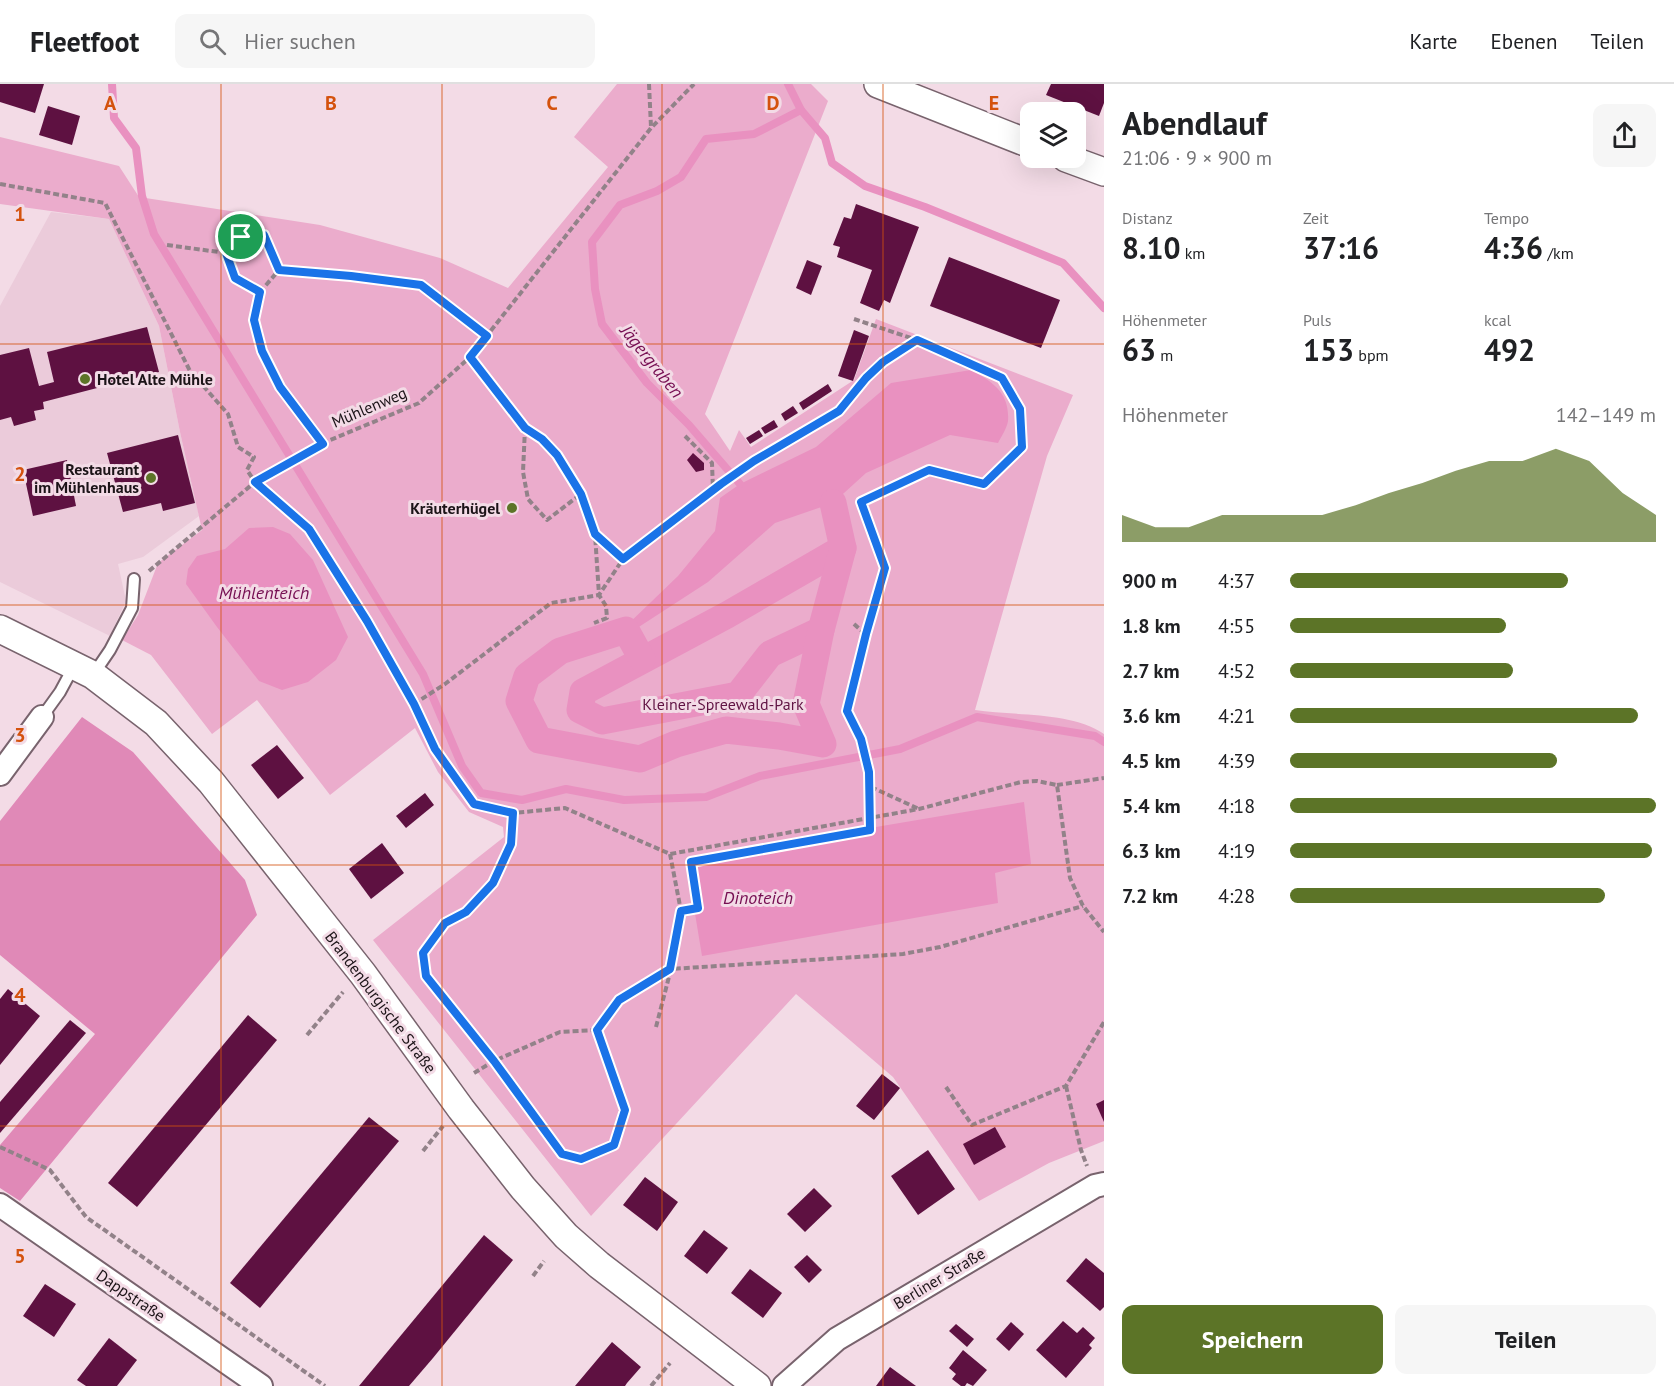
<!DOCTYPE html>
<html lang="de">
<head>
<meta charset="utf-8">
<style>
  :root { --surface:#fff; --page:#f6f6f6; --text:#202124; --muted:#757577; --line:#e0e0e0; --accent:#5c7427 }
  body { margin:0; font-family:"PT Sans",sans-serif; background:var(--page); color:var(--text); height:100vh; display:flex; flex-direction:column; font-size:22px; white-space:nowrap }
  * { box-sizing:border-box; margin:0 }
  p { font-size:20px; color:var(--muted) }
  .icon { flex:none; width:33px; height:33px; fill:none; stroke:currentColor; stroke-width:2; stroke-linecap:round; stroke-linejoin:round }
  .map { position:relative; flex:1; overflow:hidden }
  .drawer { display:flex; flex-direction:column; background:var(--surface); width:570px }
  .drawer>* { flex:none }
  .controls { position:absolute; left:1020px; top:18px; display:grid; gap:12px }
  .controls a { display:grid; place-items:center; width:66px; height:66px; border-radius:12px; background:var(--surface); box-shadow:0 6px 24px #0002; font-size:30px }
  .pin { position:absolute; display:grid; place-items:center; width:51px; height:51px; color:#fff; margin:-26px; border:3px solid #fff; border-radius:50%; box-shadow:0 2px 6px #0007 }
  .round { display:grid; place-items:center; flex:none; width:63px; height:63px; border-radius:12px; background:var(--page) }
  .overview { display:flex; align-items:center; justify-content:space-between; height:102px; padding:0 18px }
  h1 { font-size:33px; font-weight:800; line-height:45px }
  .figures { display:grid; grid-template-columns:repeat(3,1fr); gap:9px; height:102px; padding:6px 18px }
  .figures div { display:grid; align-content:center }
  .figures b { font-size:30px; font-weight:800 }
  .figures small { font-size:16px; font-weight:400 }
  .figures p { font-size:16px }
  .chart { height:168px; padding:12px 18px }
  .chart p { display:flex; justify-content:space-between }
  .chart svg { width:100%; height:108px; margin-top:6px; fill:var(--accent); opacity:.7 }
  .primary-button { display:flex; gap:12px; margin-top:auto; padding:12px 18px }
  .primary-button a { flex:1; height:69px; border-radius:12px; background:var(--accent); color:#fff; font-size:24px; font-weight:800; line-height:69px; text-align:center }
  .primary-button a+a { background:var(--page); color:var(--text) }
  ul { padding:0 18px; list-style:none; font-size:20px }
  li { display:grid; grid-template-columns:96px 72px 1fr; align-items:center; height:45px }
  li i { height:15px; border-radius:8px; background:var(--accent) }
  header { display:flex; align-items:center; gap:36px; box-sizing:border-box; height:84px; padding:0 30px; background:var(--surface); border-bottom:2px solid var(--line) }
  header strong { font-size:28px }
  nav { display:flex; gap:33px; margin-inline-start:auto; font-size:21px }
  .search { width:420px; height:54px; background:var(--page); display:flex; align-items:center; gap:15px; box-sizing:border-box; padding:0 21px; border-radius:12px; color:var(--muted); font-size:22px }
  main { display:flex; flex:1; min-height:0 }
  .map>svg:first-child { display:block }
  .built { fill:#ebcbda }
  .green { fill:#ebaccc }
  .forest { fill:#e089b7 }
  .water { fill:#e991c0 }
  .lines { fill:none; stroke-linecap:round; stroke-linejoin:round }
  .stream { stroke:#e991c0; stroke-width:8 }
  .canal { stroke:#e991c0; stroke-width:27 }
  .building { fill:#5e1141 }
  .service-casing { stroke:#78636d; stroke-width:14 }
  .minor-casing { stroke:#78636d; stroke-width:26 }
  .tertiary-casing { stroke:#78636d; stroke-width:30 }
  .path { stroke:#928289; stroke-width:4; stroke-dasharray:6 3; stroke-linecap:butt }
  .service { stroke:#fff; stroke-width:10 }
  .minor { stroke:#fff; stroke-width:22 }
  .tertiary { stroke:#fff; stroke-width:27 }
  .route-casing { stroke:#fff; stroke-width:12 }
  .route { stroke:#1a73e8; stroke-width:8 }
  .grid { fill:none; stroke:#d4520d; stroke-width:1.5; stroke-opacity:0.55 }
  .poi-dot { fill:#5c7427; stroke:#f3dbe6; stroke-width:2 }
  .labels { text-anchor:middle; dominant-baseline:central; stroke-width:6; stroke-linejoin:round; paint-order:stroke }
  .poi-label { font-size:16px; font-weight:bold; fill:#1c1418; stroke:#f3dbe6; text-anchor:end }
  .street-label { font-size:16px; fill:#1c1418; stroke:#f3dbe6 }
  .park-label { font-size:16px; fill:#611444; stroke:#f3dbe6 }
  .water-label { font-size:18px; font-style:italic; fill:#760e52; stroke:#f3dbe6 }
  .grid-label { font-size:20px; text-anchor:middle; font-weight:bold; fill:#d4520d; stroke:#f3dbe6; stroke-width:6; stroke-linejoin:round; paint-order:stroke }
</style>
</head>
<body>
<header>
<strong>Fleetfoot</strong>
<div class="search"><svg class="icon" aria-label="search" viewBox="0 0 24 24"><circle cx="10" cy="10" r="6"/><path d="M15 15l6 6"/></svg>Hier suchen</div>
<nav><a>Karte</a><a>Ebenen</a><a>Teilen</a></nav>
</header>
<main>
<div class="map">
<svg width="1104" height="1302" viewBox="0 0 1104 1302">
  <rect width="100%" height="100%" fill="#f3dbe6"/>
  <path class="built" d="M51,128L109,135L159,242L180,348L199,432L143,473L118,480L126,517L110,552L0,498V222Z"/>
  <path class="green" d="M617,0H811L828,17L705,330L730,367L739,346L751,363L854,296L876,235L1073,311L1047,372L975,626C1013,632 1071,627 1104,650V1057L1049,1079L979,1117L893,993L796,910L591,1132L373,856L504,753L503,743L469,728L438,688L415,644L330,711L257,616L212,650L151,571L122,556L138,531L158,479L202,446L180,348L159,242L109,135L0,120V53L119,82L139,113L320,141L440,174L508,204L608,83L574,53Z"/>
  <path class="forest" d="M82,633L133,668L245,796L257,831L20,1117L0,1104V1061L95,950L0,871V737Z"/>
  <g class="water">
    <path d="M971,286C993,298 1010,309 1008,337C1007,344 1001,353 998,359L950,351L866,389L833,419L775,439L708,498L628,550L624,544L678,492L715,447L720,414L740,400L816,363L891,299Z"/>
    <path d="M273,443L290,450L313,476L348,553L336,576L308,598L282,606L259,597L217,543L186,500L188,485L197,472L225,465L249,444Z"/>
    <path d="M1024,718L1031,780L995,789L998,819L702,872L686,775Z"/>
  </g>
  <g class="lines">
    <g class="stream">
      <path d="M112,0L114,34L136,64L142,112L154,150L423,590L462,682L481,709L522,716L566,705L624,716L706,713L760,692L900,665L977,633L1095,652L1104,658"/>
      <path d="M801,26L825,54L832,79L865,102L925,123L1063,179L1104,224"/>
      <path d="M740,400L689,341L647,299L602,240L595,205L592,158L620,121L657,107L681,93L706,55L754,50L801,26L788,0"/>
    </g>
    <g class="canal">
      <path d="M821,546L770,570L738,611L602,637L580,626L583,608L727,531L843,464"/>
      <path d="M642,575L626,546L560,567L527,592L519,617L539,656L640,675L676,660L726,646L779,652L823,660L806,620L821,546L843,464L833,419"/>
    </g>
  </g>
  <g class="building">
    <path d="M0,0H44L35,29L0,18Z"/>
    <path d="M1051,0H1104V19L1099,32L1046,11Z"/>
    <path d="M48,22L80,32L72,61L39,51Z"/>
    <path d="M856,120L919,143L890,219L884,216L879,227L860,219L872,186L837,173L840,163L833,161L844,133L851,135Z"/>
    <path d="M949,173L1060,216L1041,264L930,222Z"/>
    <path d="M807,176L822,182L811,211L796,204Z"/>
    <path d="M147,243L159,288L43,318L44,325L34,327L36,336L14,342L11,333L0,336V271L29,264L39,302L54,298L47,268Z"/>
    <path d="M854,246L869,252L853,297L838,292Z"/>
    <path d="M828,300L832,307L803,326L799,319Z"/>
    <path d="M793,322L798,329L785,337L781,330Z"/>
    <path d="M774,336L778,343L765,350L761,344Z"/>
    <path d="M759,346L763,352L750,360L746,354Z"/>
    <path d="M178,351L195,419L163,427L161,419L123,428L107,369Z"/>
    <path d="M693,369L704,379V386L696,388L687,376Z"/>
    <path d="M67,376L76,422L33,432L23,386Z"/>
    <path d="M277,661L304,694L278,715L251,681Z"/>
    <path d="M425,709L434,721L406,744L396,732Z"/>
    <path d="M382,759L404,789L371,815L349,785Z"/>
    <path d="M8,905L40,932L0,981V915Z"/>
    <path d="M248,931L277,956L137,1123L108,1099Z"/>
    <path d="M70,936L86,949L0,1049V1018Z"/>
    <path d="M882,990L900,1004L874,1036L856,1022Z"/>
    <path d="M1104,1016V1038L1096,1020Z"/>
    <path d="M369,1033L399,1057L260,1224L230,1199Z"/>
    <path d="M995,1043L1006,1063L974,1081L963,1060Z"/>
    <path d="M928,1066L955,1105L918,1131L891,1092Z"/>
    <path d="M645,1093L678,1118L657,1147L623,1121Z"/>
    <path d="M814,1104L832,1122L805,1148L787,1130Z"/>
    <path d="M704,1146L728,1164L707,1190L684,1172Z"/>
    <path d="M484,1151L513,1176L433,1274L409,1302H359Z"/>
    <path d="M807,1171L822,1186L809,1199L794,1183Z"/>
    <path d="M1086,1174L1104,1189V1223L1100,1227L1066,1197Z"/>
    <path d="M750,1185L782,1209L763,1234L731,1209Z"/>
    <path d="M45,1200L76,1220L54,1253L23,1232Z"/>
    <path d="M1063,1237L1077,1249L1083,1243L1095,1254L1089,1261L1092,1264L1066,1294L1036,1266Z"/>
    <path d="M1011,1238L1024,1250L1009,1267L996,1255Z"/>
    <path d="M956,1240L974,1255L967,1263L949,1247Z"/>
    <path d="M109,1254L137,1276L117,1302H86L77,1296Z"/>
    <path d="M612,1258L641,1283L627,1299L625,1302H575Z"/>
    <path d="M963,1266L987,1286L973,1302L967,1299L965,1302H961L952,1295L956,1290L949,1284Z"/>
    <path d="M890,1283L916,1302H876Z"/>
  </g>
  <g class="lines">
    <defs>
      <g id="service">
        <path d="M93,591L110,566L132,524L134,495"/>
        <path d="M42,633L60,608L74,582"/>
      </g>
      <g id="minor">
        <path d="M0,690L42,633"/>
        <path d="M0,1121L261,1302"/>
        <path d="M784,1302L837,1255L1095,1102L1104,1100"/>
      </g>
      <g id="tertiary">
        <path d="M878,0L1030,60"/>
        <path d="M1066,74L1104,88"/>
        <path d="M0,545L93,591L156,639L211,698L363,890L461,1025L523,1104L566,1152L599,1181L757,1302"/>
      </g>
    </defs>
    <use href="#service" class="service-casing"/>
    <use href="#minor" class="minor-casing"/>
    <use href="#tertiary" class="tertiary-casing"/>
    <g class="path">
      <path d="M649,0L651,43"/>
      <path d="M0,100L105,119L190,287L228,330L238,363L254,373L247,386L255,398L309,445L367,537L414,620L435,665L474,720L513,729L565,724L670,770L919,725L1021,698L1037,697L1057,701L1070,794L1083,822L1104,848"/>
      <path d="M167,161L226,169"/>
      <path d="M260,208L279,186"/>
      <path d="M854,235L917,256"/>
      <path d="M470,273L525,343L542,355L557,371L581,410L595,450L599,511L606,522L607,534L594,539"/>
      <path d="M525,344L523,388L528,415L547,436L581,410"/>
      <path d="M685,352L712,379L713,406"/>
      <path d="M323,359L280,303L262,267L254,236L260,208L235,194L226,169L241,153L264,151L279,186L351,192L421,201L487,252"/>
      <path d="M595,450L623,475"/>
      <path d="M149,487L255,398L323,359L419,319L470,273L651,44L694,0"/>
      <path d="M854,540L865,550"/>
      <path d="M414,620L445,600L551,519L599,511L623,475L721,400L754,377L839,327L866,294L883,278L917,256L1002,294L1020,325L1022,363L984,401L929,386L861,418L885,484L865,550L847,627L861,655L869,688L870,745L691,778L698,824L681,827"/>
      <path d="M1057,701L1104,694"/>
      <path d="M871,703L919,725"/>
      <path d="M513,729L511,760L493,799L466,828L445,839L423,869L426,893L494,977L562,1070L581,1075L613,1061L625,1026L597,946"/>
      <path d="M656,943L671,885L681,827L670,770"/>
      <path d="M307,951L343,908"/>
      <path d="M474,989L494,977L560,948L597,946L619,916L671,885L903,870L940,863L1083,822"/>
      <path d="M1066,1002L1081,1066L1087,1082"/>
      <path d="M946,1003L972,1041L1066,1002L1104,938"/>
      <path d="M0,1063L50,1086L86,1133L325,1302"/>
      <path d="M423,1067L443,1042"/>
      <path d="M533,1192L544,1177"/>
      <path d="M651,1302L670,1279"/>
    </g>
    <use href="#service" class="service"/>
    <use href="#minor" class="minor"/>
    <use href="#tertiary" class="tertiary"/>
  </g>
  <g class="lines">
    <defs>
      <path id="route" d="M264,151L279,186L351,192L421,201L487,252L470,273L525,344L542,355L557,371L581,410L595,450L623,475L721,400L754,377L839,327L866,294L883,278L917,256L1002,294L1020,325L1022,363L984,400L929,386L861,418L885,484L866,550L847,627L861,655L869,688L870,746L691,778L698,824L681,827L670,885L619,916L597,946L625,1026L614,1061L581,1075L562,1070L494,977L426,892L423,869L445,839L466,828L493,799L511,760L513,729L474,720L435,665L414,620L367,537L309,445L255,398L323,360L280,303L262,267L254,236L260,208L235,194L226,169L241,153Z"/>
    </defs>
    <use href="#route" class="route-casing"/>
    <use href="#route" class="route"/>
  </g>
  <path class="grid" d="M221,0V1302M442,0V1302M662,0V1302M883,0V1302M0,260H1104M0,521H1104M0,781H1104M0,1042H1104"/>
  <g class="poi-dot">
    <circle cx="85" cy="295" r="6"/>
    <circle cx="151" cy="394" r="6"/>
    <circle cx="512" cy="424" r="6"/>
  </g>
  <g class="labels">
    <g class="poi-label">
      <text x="97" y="295" text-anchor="start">Hotel Alte Mühle</text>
      <text x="139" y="385">Restaurant<tspan x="139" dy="18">im Mühlenhaus</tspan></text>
      <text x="500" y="424">Kräuterhügel</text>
    </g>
    <g class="street-label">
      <text transform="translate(369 323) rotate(-23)">Mühlenweg</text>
      <text transform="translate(381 918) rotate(53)">Brandenburgische Straße</text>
      <text transform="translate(939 1194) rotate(-31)">Berliner Straße</text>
      <text transform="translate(131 1211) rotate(34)">Dappstraße</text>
    </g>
    <g class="park-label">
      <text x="723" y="620">Kleiner-Spreewald-Park</text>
    </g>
    <g class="water-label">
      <text transform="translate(652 277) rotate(51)">Jägergraben</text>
      <text x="264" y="508">Mühlenteich</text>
      <text x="758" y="813">Dinoteich</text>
    </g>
  </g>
  <g class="grid-label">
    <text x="110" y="26">A</text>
    <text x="331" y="26">B</text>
    <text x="552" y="26">C</text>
    <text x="773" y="26">D</text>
    <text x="994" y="26">E</text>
    <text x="20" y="137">1</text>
    <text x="20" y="397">2</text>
    <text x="20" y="658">3</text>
    <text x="20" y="918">4</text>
    <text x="20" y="1179">5</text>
  </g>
</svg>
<div class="controls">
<a><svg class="icon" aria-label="layers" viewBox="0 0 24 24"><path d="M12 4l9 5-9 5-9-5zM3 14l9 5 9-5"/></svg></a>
</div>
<div class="pin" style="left:241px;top:153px;background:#1e9e55"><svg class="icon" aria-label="arrive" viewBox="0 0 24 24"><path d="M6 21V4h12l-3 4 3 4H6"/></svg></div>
</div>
<section class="drawer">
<div class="overview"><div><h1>Abendlauf</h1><p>21:06 · 9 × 900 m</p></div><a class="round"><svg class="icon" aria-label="share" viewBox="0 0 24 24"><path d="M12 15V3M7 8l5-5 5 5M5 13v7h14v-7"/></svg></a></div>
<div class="figures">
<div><p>Distanz</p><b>8.10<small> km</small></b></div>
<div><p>Zeit</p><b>37:16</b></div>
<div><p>Tempo</p><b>4:36<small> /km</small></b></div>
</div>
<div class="figures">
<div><p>Höhenmeter</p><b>63<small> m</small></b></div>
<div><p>Puls</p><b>153<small> bpm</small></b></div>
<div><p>kcal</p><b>492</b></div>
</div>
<div class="chart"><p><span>Höhenmeter</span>142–149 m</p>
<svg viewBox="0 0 160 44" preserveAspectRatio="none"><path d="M0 44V33L10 38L20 38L30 33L40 33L50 33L60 33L70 29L80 24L90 20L100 15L110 11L120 11L130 6L140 11L150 24L160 33V44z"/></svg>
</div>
<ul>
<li><b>900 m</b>4:37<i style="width:76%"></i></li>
<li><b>1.8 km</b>4:55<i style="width:59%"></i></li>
<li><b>2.7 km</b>4:52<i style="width:61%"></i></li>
<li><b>3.6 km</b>4:21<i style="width:95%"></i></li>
<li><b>4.5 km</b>4:39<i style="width:73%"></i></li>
<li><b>5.4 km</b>4:18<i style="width:100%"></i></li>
<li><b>6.3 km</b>4:19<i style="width:99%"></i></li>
<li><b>7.2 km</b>4:28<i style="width:86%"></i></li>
</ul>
<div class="primary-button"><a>Speichern</a><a>Teilen</a></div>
</section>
</main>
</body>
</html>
